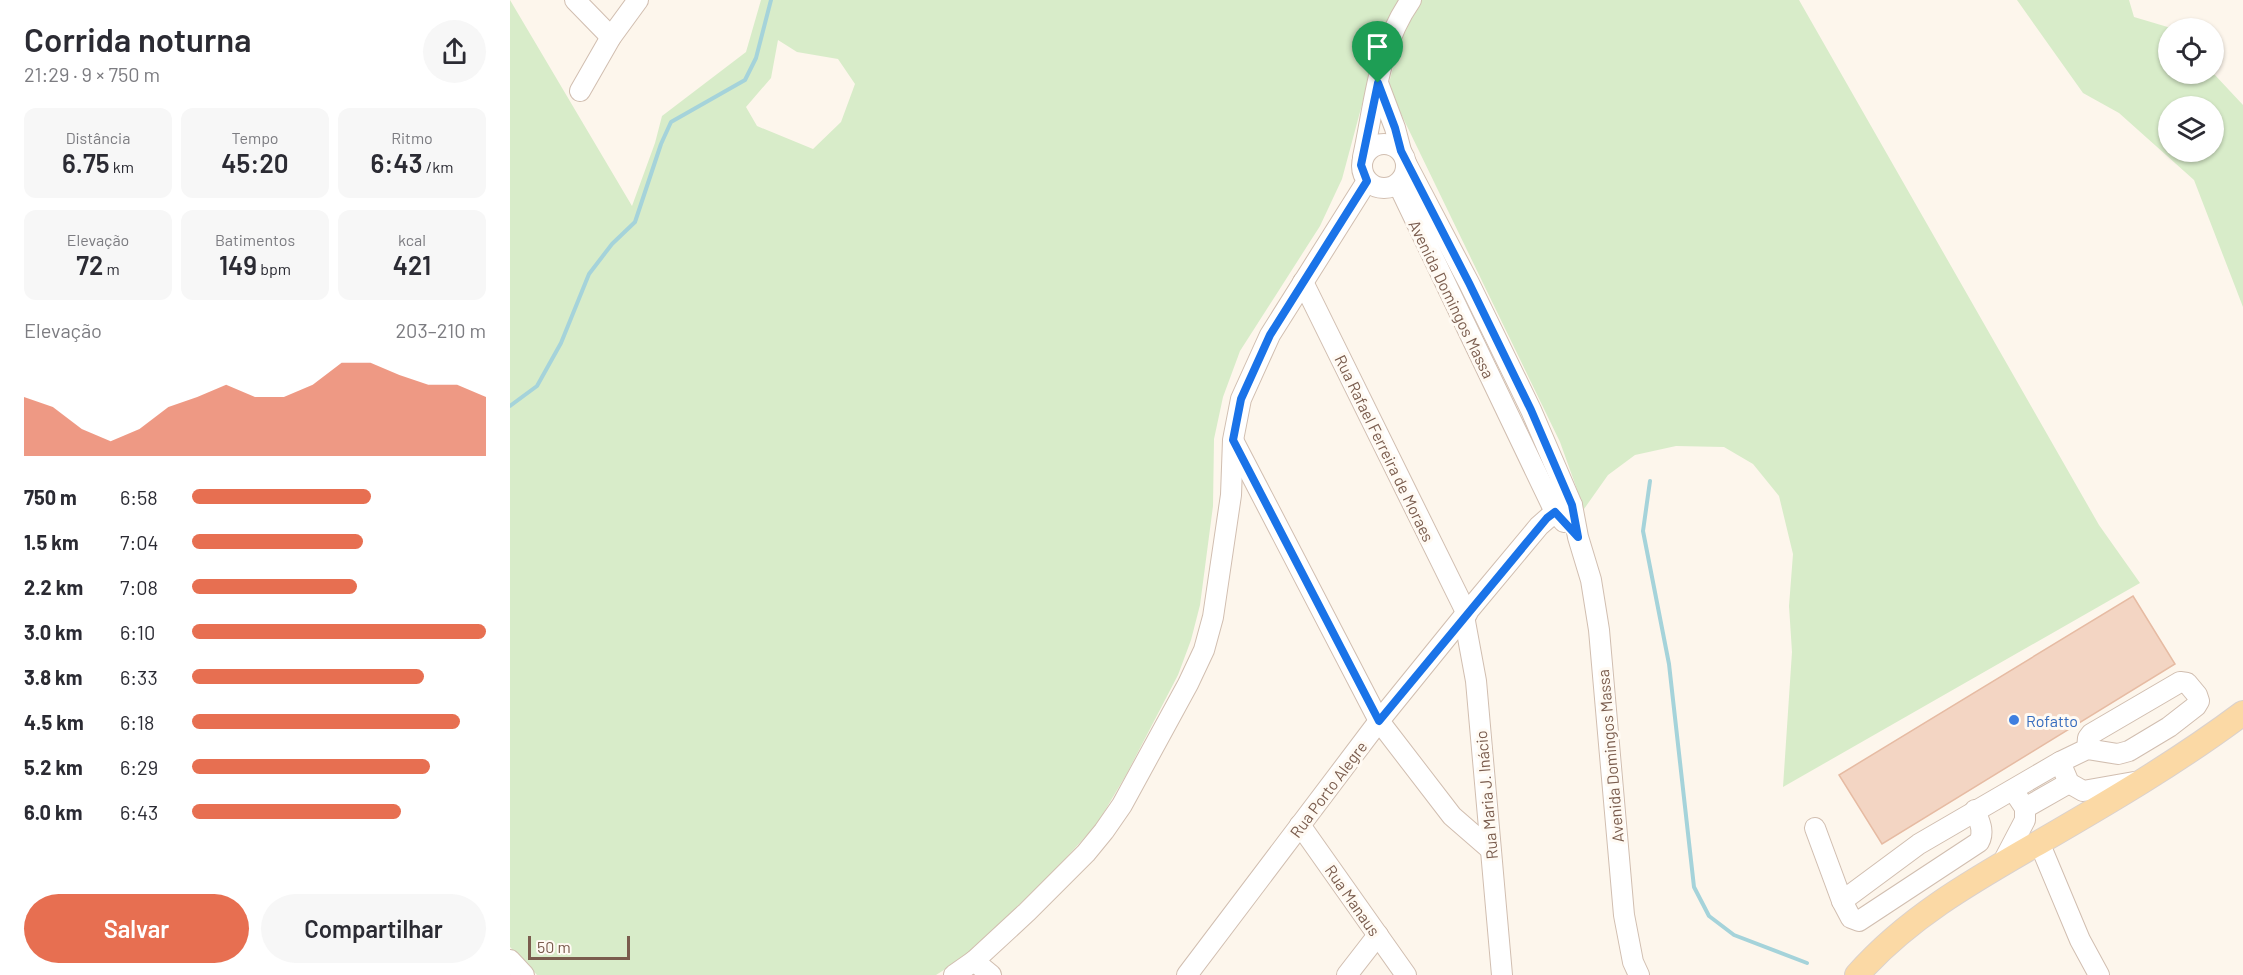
<!DOCTYPE html>
<html lang="pt">
<head>
<meta charset="utf-8">
<style>
  :root { --surface:#fff; --page:#f7f7f7; --text:#2b2b33; --muted:#7c7c81; --accent:#e76f51 }
  body { margin:0; font-family:Barlow,sans-serif; background:var(--page); color:var(--text); height:100vh; display:flex; flex-direction:column; font-size:22px; white-space:nowrap }
  * { box-sizing:border-box; margin:0 }
  p { font-size:20px; color:var(--muted) }
  .icon { flex:none; width:33px; height:33px; fill:none; stroke:currentColor; stroke-width:2; stroke-linecap:round; stroke-linejoin:round }
  .map { position:relative; flex:1; overflow:hidden }
  .drawer { display:flex; flex-direction:column; background:var(--surface); width:510px }
  .drawer>* { flex:none }
  .fabs { position:absolute; left:1648px; top:18px; display:grid; gap:12px }
  .fabs a { display:grid; place-items:center; width:66px; height:66px; border-radius:50%; background:var(--surface); box-shadow:0 2px 4px #0004; font-size:30px }
  .scale { position:absolute; left:18px; bottom:15px; width:102px; box-sizing:border-box; padding-left:6px; border:3px solid #7a5c4d; border-top:0; font-size:16px; line-height:21px; white-space:nowrap; color:#7a5c4d; -webkit-text-stroke:4px #fffaf3; paint-order:stroke }
  .pin { position:absolute; display:grid; place-items:center; width:51px; height:51px; color:#fff; margin:-62px -26px; border-radius:50% 50% 50% 0; rotate:-45deg; box-shadow:0 0 6px #0007 }
  .pin .icon { rotate:45deg }
  .round { display:grid; place-items:center; flex:none; width:63px; height:63px; border-radius:32px; background:var(--page) }
  .overview { display:flex; align-items:center; justify-content:space-between; height:102px; padding:0 24px }
  h1 { font-size:33px; font-weight:600; line-height:45px }
  .figures { display:grid; grid-template-columns:repeat(3,1fr); gap:9px; height:102px; padding:6px 24px }
  .figures div { display:grid; align-content:center; border-radius:12px; background:var(--page); text-align:center }
  .figures b { font-size:26px; font-weight:600 }
  .figures small { font-size:16px; font-weight:400 }
  .figures p { font-size:16px }
  .chart { height:168px; padding:12px 24px }
  .chart p { display:flex; justify-content:space-between }
  .chart svg { width:100%; height:108px; margin-top:6px; fill:var(--accent); opacity:.7 }
  .button { display:flex; gap:12px; margin-top:auto; padding:12px 24px }
  .button a { flex:1; height:69px; border-radius:36px; background:var(--accent); color:#fff; font-size:24px; font-weight:600; line-height:69px; text-align:center }
  .button a+a { background:var(--page); color:var(--text) }
  ul { padding:0 24px; list-style:none; font-size:20px }
  li { display:grid; grid-template-columns:96px 72px 1fr; align-items:center; height:45px }
  li i { height:15px; border-radius:8px; background:var(--accent) }
  main { display:flex; flex:1; min-height:0 }
  .map>svg:first-child { display:block }
  .green { fill:#d8ecc9; fill-rule:evenodd }
  .lines { fill:none; stroke-linecap:round; stroke-linejoin:round }
  .stream { stroke:#a5d3da; stroke-width:4 }
  .building { fill:#f3d5c3; stroke:#e6bba3; stroke-width:1.5 }
  .minor-casing { stroke:#d1beb0; stroke-width:22 }
  .major-casing { stroke:#dad1cd; stroke-width:26 }
  .minor { stroke:#fff; stroke-width:20 }
  .major { stroke:#fbd9a5; stroke-width:24 }
  .route-casing { stroke:#fff; stroke-width:12 }
  .route { stroke:#1a73e8; stroke-width:8 }
  .shop-dot { fill:#3f7fe0; stroke:#fffaf3; stroke-width:2 }
  .labels { text-anchor:middle; dominant-baseline:central; stroke-width:6; stroke-linejoin:round; paint-order:stroke }
  .street-label { font-size:16px; fill:#7a5c4d; stroke:#fffaf3 }
  .shop-label { font-size:16px; fill:#366cbe; stroke:#fffaf3; text-anchor:start }
</style>
</head>
<body>
<main>
<section class="drawer">
<div class="overview"><div><h1>Corrida noturna</h1><p>21:29 · 9 × 750 m</p></div><a class="round"><svg class="icon" aria-label="share" viewBox="0 0 24 24"><path d="M12 15V3M7 8l5-5 5 5M5 13v7h14v-7"/></svg></a></div>
<div class="figures">
<div><p>Distância</p><b>6.75<small> km</small></b></div>
<div><p>Tempo</p><b>45:20</b></div>
<div><p>Ritmo</p><b>6:43<small> /km</small></b></div>
</div>
<div class="figures">
<div><p>Elevação</p><b>72<small> m</small></b></div>
<div><p>Batimentos</p><b>149<small> bpm</small></b></div>
<div><p>kcal</p><b>421</b></div>
</div>
<div class="chart"><p><span>Elevação</span>203–210 m</p>
<svg viewBox="0 0 160 44" preserveAspectRatio="none"><path d="M0 44V20L10 24L20 33L30 38L40 33L50 24L60 20L70 15L80 20L90 20L100 15L110 6L120 6L130 11L140 15L150 15L160 20V44z"/></svg>
</div>
<ul>
<li><b>750 m</b>6:58<i style="width:61%"></i></li>
<li><b>1.5 km</b>7:04<i style="width:58%"></i></li>
<li><b>2.2 km</b>7:08<i style="width:56%"></i></li>
<li><b>3.0 km</b>6:10<i style="width:100%"></i></li>
<li><b>3.8 km</b>6:33<i style="width:79%"></i></li>
<li><b>4.5 km</b>6:18<i style="width:91%"></i></li>
<li><b>5.2 km</b>6:29<i style="width:81%"></i></li>
<li><b>6.0 km</b>6:43<i style="width:71%"></i></li>
</ul>
<div class="button"><a>Salvar</a><a>Compartilhar</a></div>
</section>
<div class="map">
<svg width="1733" height="975" viewBox="0 0 1733 975">
  <rect width="100%" height="100%" fill="#fdf6ec"/>
  <g class="green">
    <path d="M0,0L122,206L145,143L152,116L236,52L251,0H892L872,30L832,179L810,226L730,351L713,397L704,439L703,506L690,605L681,640L668,675L616,775L587,824L544,871L456,956L426,975H27L0,947ZM268,40L287,52L328,59L345,84L331,122L303,149L247,126L236,107L261,78Z"/>
    <path d="M911,0H1289L1589,525L1630,583L1273,787L1282,652L1279,606L1283,554L1269,496L1243,464L1214,447L1166,446L1125,455L1098,475L1074,509L1050,442L878,87L891,37Z"/>
    <path d="M1507,0H1619L1624,17L1661,28H1659V74H1704L1733,105V307L1684,180L1609,113L1573,93ZM1659,106H1704V152H1659Z"/>
  </g>
  <g class="lines">
    <g class="stream">
      <path d="M0,406L27,386L51,343L79,274L102,244L125,222L151,144L161,122L235,80L246,58L261,0"/>
      <path d="M1140,481L1133,531L1159,664L1184,887L1199,916L1224,935L1297,963"/>
    </g>
  </g>
  <path class="building" d="M1623,596L1665,664L1372,844L1329,775Z"/>
  <g class="lines">
    <defs>
      <g id="minor">
        <path d="M65,0L101,37"/>
        <path d="M868,83L885,128L891,151"/>
        <path d="M70,91L101,37L128,0"/>
        <circle cx="874" cy="166" r="22"/>
        <path d="M853,157C865,102 868,47 901,0"/>
        <path d="M896,163L959,283L1021,410L1062,505L1068,537L1081,580L1089,630L1114,915L1123,962L1129,975"/>
        <path d="M888,184L1045,512L1054,522"/>
        <path d="M793,282L957,614"/>
        <path d="M724,442L869,721L942,816L980,849"/>
        <path d="M954,616L966,681L992,975"/>
        <path d="M1550,762L1559,783L1573,791L1624,782"/>
        <path d="M1515,808L1559,783"/>
        <path d="M790,825L896,975"/>
        <path d="M1305,828L1332,901L1341,918L1349,921L1469,842C1475,831 1469,821 1465,810"/>
        <path d="M1529,842L1570,940L1589,975"/>
        <path d="M1493,862L1515,820V808L1503,790"/>
        <path d="M1332,901L1409,844L1550,762L1577,749L1608,754L1619,751L1659,727L1686,706L1689,701L1687,695L1677,683L1670,682L1581,734L1578,738L1577,749"/>
        <path d="M0,960L14,975"/>
        <path d="M464,961L481,975"/>
        <path d="M444,975L464,961L517,912L576,853L594,831L612,805L678,684L694,650L703,617L721,495L723,440L731,399L760,335L857,181"/>
        <path d="M677,975L869,721L954,616L1029,526L1045,512L1062,505"/>
        <path d="M837,975L868,935"/>
      </g>
      <path id="major" d="M1347,975C1398,917 1464,880 1530,842C1599,802 1669,761 1733,713"/>
    </defs>
    <use href="#minor" class="minor-casing"/>
    <use href="#major" class="major-casing"/>
    <use href="#minor" class="minor"/>
    <use href="#major" class="major"/>
  </g>
  <g class="lines">
    <defs>
      <path id="route" d="M868,83L885,128L891,151L959,283L1021,410L1062,505L1068,537L1045,512L1037,518L869,721L723,440L731,399L760,335L857,181L851,165Z"/>
    </defs>
    <use href="#route" class="route-casing"/>
    <use href="#route" class="route"/>
  </g>
  <circle class="shop-dot" cx="1504" cy="720" r="6"/>
  <g class="labels">
    <g class="street-label">
      <text transform="translate(942 299) rotate(64)">Avenida Domingos Massa</text>
      <text transform="translate(875 448) rotate(64)">Rua Rafael Ferreira de Moraes</text>
      <text transform="translate(1100 756) rotate(-95)">Avenida Domingos Massa</text>
      <text transform="translate(818 789) rotate(-53)">Rua Porto Alegre</text>
      <text transform="translate(976 795) rotate(-95)">Rua Maria J. Inácio</text>
      <text transform="translate(843 900) rotate(55)">Rua Manaus</text>
    </g>
    <g class="shop-label">
      <text x="1516" y="720">Rofatto</text>
    </g>
  </g>
</svg>
<div class="fabs">
<a><svg class="icon" aria-label="locate" viewBox="0 0 24 24"><circle cx="12" cy="12" r="6"/><path d="M12 2v4M12 18v4M2 12h4M18 12h4"/></svg></a>
<a><svg class="icon" aria-label="layers" viewBox="0 0 24 24"><path d="M12 4l9 5-9 5-9-5zM3 14l9 5 9-5"/></svg></a>
</div>
<div class="scale">50 m</div>
<div class="pin" style="left:868px;top:83px;background:#1e9e55"><svg class="icon" aria-label="arrive" viewBox="0 0 24 24"><path d="M6 21V4h12l-3 4 3 4H6"/></svg></div>
</div>
</main>
</body>
</html>
